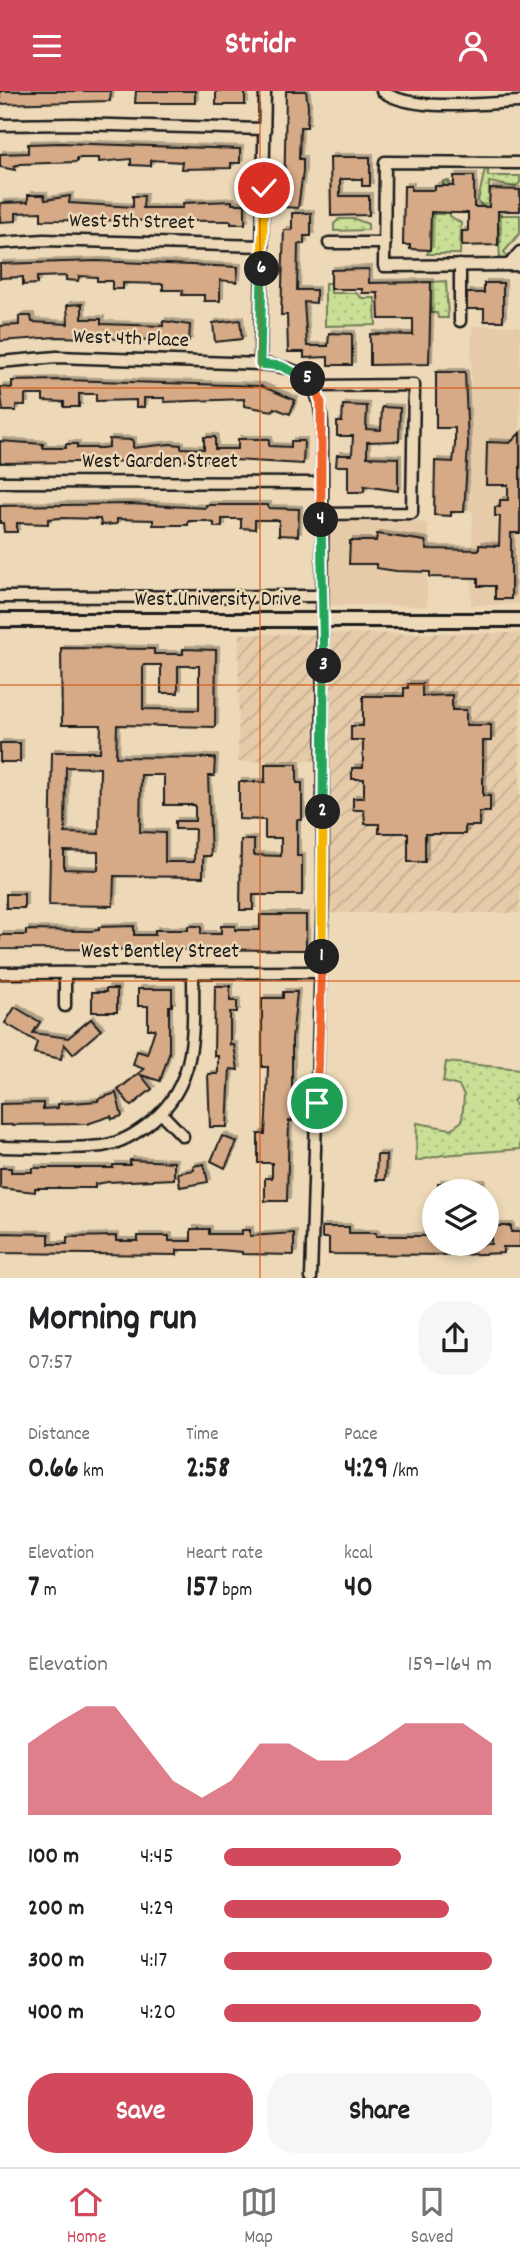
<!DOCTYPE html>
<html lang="en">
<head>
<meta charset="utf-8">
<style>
  :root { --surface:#fff; --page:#f6f6f6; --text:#202124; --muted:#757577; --line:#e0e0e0; --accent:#d1495b }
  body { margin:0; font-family:Dekko,sans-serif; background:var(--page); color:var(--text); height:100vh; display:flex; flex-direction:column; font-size:26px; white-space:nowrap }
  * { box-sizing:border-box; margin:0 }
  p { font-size:23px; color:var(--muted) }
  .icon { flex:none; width:38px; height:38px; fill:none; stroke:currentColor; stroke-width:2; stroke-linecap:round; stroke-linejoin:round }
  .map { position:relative; height:1187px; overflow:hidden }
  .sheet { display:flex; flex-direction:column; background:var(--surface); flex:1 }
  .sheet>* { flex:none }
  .controls { position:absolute; left:422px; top:1088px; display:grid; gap:14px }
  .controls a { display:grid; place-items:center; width:77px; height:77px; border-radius:50%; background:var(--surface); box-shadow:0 4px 10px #0003; font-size:35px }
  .pin { position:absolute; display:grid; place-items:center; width:60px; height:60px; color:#fff; margin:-30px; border:4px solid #fff; border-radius:50%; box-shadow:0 2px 7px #0007 }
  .km { position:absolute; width:35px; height:35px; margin:-18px; border-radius:50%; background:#222; color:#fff; font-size:19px; line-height:35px; text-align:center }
  .round { display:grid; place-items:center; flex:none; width:74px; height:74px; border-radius:28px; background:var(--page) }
  .headline { display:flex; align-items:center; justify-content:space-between; height:119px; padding:0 28px }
  h1 { font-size:38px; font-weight:700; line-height:52px }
  .stats { display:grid; grid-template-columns:repeat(3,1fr); gap:10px; height:119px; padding:7px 28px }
  .stats div { display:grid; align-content:center }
  .stats b { font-size:30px; font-weight:700 }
  .stats small { font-size:19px; font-weight:400 }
  .stats p { font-size:19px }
  .chart { height:196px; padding:14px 28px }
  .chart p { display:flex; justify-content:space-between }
  .chart svg { width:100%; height:126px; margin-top:7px; fill:var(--accent); opacity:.7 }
  .button { display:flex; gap:14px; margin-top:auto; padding:14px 28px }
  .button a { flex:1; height:80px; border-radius:28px; background:var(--accent); color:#fff; font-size:28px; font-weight:700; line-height:80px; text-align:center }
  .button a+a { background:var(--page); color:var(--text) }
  ul { padding:0 28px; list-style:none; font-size:23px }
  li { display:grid; grid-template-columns:112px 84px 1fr; align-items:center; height:52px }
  li i { height:18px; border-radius:9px; background:var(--accent) }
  header { display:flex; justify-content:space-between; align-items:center; height:91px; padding:0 28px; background:var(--accent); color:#fff; font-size:32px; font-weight:700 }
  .menu { display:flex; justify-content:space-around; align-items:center; height:98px; border-top:2px solid var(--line); background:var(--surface); font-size:19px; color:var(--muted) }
  .menu a { display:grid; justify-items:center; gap:4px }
  .menu .current { color:var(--accent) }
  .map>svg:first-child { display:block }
  .built { fill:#e6cba9 }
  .industrial { fill:url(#industrial-furrows) }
  .park { fill:url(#park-dots); stroke:#727e58; stroke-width:2 }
  .building { fill:#d6aa87; stroke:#1c1c1c; stroke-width:2; fill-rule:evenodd; filter:url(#shadow) }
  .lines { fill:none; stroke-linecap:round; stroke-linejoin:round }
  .minor-casing { stroke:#1c1c1c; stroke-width:15 }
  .major-casing { stroke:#1c1c1c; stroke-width:18 }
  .minor { stroke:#edd9b7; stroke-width:10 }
  .major { stroke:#edd9b7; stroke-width:12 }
  .split-1-casing { stroke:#fff; stroke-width:14 }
  .split-2-casing { stroke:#fff; stroke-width:14 }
  .split-3-casing { stroke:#fff; stroke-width:14 }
  .split-4-casing { stroke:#fff; stroke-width:14 }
  .split-5-casing { stroke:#fff; stroke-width:14 }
  .split-6-casing { stroke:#fff; stroke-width:14 }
  .split-7-casing { stroke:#fff; stroke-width:14 }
  .split-1 { stroke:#f0652b; stroke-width:9 }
  .split-2 { stroke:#f5b400; stroke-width:9 }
  .split-3 { stroke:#22a559; stroke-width:9 }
  .split-4 { stroke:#22a559; stroke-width:9 }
  .split-5 { stroke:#f0652b; stroke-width:9 }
  .split-6 { stroke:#22a559; stroke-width:9 }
  .split-7 { stroke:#f5b400; stroke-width:9 }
  .grid { fill:none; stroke:#d4530e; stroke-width:2; stroke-opacity:0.55 }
  .labels { text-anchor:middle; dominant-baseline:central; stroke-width:5; stroke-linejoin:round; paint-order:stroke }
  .street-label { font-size:21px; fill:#1c1c1c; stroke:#edd9b7 }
</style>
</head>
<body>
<header><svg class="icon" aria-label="menu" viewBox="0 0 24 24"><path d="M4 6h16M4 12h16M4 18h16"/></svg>Stridr<svg class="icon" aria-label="person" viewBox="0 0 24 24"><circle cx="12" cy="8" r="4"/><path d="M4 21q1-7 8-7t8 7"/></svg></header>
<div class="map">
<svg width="520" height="1187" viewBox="0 0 520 1187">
  <defs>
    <pattern id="industrial-furrows" width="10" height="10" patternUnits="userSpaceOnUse" patternTransform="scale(1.75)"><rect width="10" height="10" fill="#e6cba9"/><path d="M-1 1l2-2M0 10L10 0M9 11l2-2" fill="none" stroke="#c5ae91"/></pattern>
    <pattern id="park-dots" width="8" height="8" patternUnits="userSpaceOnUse" patternTransform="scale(1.75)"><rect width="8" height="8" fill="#c9df95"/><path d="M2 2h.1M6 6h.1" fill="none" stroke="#acbf80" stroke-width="1.8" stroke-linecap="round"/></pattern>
    <filter id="shadow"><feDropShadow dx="3" dy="-3" stdDeviation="0" flood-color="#0004"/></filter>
  </defs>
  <rect width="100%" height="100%" fill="#edd9b7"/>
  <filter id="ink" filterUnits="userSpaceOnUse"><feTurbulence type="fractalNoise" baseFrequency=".0143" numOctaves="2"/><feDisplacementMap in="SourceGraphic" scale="14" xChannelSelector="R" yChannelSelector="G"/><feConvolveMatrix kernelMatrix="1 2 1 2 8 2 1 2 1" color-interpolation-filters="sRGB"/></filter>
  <g filter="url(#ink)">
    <g class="built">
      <path d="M472,235H520V513L471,514L473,420H469Z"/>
      <path d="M413,429L428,433L427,515L330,514V436L342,430Z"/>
    </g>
    <path class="industrial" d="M520,542V822H329L331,669L238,671L239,543Z"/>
    <g class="park">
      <path d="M485,78H488V85H520V92L515,96L489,91L490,124H483V116L478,110Z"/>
      <path d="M443,90H449L450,125L461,132L460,163H427L430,158V123H443Z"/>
      <path d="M498,124H520V142L504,161L507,167L500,170Z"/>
      <path d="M339,128H355L368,133V139L334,140V133Z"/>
      <path d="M446,190L448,227H438L437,222H431V191Z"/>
      <path d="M325,192H331V202H356L362,207H375L376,234L325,235Z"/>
      <path d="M446,971L520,978V1003L513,1010L517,1016L520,1015V1058L443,1064L416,1070L417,1032L451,1038L462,1030L464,1004L459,995L443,991Z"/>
    </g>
    <g class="building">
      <path d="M0,0H111L110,10L0,13Z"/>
      <path d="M136,0H195V12H135Z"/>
      <rect x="216" y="0" width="29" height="14"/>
      <path d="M286,0H306L308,15L307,36H300L299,68H303V81L298,117L284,116Z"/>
      <path d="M60,52L240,58V72H231V77L181,78L182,71L151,69V75L131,74V68L99,71V67H77V71L20,73L14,75L15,79L0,76V63L28,62V53Z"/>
      <path d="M330,66H370V95H362V88H340V105H369V124L331,125Z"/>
      <path d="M454,85H474V116H489L490,98L520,99V120H498V154L462,155V140H468V122H454L431,121L430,159L410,158V154H403L404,95H411V99H435V95H454Z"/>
      <path d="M28,104H44L45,109L70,105L69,112L133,116V105H144L143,117H183V112L232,110V113H245V133H231V130L41,129V121L16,122V130L0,131L1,112L28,111Z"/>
      <path d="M292,122H311V145H304V153H298L297,199H316V212L304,211L307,255H328L329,242L352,243V274H328V266L304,267V261H288L287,224H281L282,195L284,139H292Z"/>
      <path d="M97,170L238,176L237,191L220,189V210H204V204H182L183,199H163V193L123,192V198H112V190H97V186L79,185L78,190L66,189V185L37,186V193L23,194V186L0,187V173Z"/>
      <path d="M369,178V192L431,191L429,273L370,274V243L413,244V228H379L378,202H362V198H331V179Z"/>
      <path d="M484,192H503V230H484V218H467V202H484Z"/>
      <path d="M82,213V228H101V233L163,235V230L190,234L189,250L57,246L0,250V235L19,234V225H31L32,231L68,233L67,214Z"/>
      <path d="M240,229L242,248L215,251L213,232Z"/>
      <path d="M436,281H465L468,354L464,421H451V425L434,424L435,370L453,371L455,354V337H436Z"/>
      <path d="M64,289L261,295L295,309L290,323L274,317L273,320L244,315V308L164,311V307H144V316H136V309L96,310V303H79V316H64V311L43,310V304H25V314H16V320H3L0,296L12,297V290Z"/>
      <path d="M343,314L367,315L366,338L381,339L382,316L400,317L399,350L367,351V366L398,367V400L364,395V401H348V375H336L337,364H352L353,345H337V331H342Z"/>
      <path d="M520,342V442H511V508H495V495H478V487L430,486V481L396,480L376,477V473H349L350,450H376L377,443L425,450L427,458L479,459V454L499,455L500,425H495V416H500V409H508V394H486L487,351L510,352Z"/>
      <path d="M204,346H215V358H238V348H269V355L291,356V350H304L303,373L234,369L0,372V350L43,353V357H66V353H77V357H102L109,356V348L133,349V357L170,353L181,354V357L204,358Z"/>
      <path d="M130,413L206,417V414H268V417L299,418L298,445L279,444V429H255V438L241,437V428H222V436H214V432L206,430H188V434H153V429L117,428V433L101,434L100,428L61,427L48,428V433L17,432V441H4L3,432H0V415Z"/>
      <path d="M61,557L154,558V563H183V558L216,559L215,636L117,634L116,666L215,667L214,685H208L211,765H203V786L114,785L113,815L49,814L52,661H100L101,634H62ZM143,574H161V602H178V575H199V619L143,618ZM66,676L100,677L99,743L65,742ZM141,684H164V714H195V730H175V738H195L194,771H165V742L140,741ZM64,760L98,761V779L64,778Z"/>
      <path d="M408,593H422V605L452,604V619H466V634H491V650H483V705H490V721H479V735H465V743H425V771H408V742H379V733H365L364,719H353V707H364V688H352V677H363V649H351V635H363V605H404V597H408Z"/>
      <rect x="0" y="652" width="20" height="19"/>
      <path d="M265,673H297V692H302V729H297V765H302V804H253V819H240L241,749H254V764L281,765V747H265V729L239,728V691H265Z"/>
      <rect x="6" y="803" width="18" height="14"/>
      <path d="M260,824H306V859L0,858V844H26V839L90,840L99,839V836L134,835V844H155V839H188V835H201V843H221V835H235V839H260Z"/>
      <path d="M215,895H230V910H237V921H230V954H234L238,979L230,978L227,1036H210L208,983H218V965H214Z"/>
      <path d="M106,898H117V921H92V901H106Z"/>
      <path d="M138,898H172V915H169V963L160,990L141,984L152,998L131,1015L118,999L144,978L133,974L137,960L147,963L155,938H148V915H138Z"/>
      <path d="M283,901H297L292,949V1030H289L287,1110H265V1087H272V1072H258V1043H265L267,1006L268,976H262V907H283Z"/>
      <path d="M15,916L40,931L33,942L68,947L91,928L101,939L73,963L64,953L61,968L34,962L37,951L5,932Z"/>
      <path d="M116,1002L122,1025L112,1028L111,1025L87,1033L0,1034V1013L43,1012V1018L58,1017V1013L98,1010V1008Z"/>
      <path d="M222,1045L237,1051L225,1077L211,1070Z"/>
      <path d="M377,1064H386L385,1089H376Z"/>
      <path d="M130,1069L174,1071V1088L108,1091L95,1093V1097H35V1101L0,1097V1077H11V1081H32V1077H113V1074H130Z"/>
      <path d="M204,1073L208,1091L180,1096L178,1082L194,1079L193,1075Z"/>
      <rect x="438" y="1092" width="44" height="9"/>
      <path d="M491,1135H511V1141H520V1156H503V1162L459,1164L329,1163V1147H322V1136H349V1142H376V1145H431V1153H491Z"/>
      <path d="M191,1138H209V1143H242V1139H250V1145L294,1142V1164L242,1163V1161L219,1159H177V1164L0,1162V1142L49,1143V1153H67V1146L116,1145V1150H138V1145H169V1150H191Z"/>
    </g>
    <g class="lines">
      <defs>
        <g id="minor">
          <path d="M265,0L260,273C303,276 319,288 322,332L323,801L311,1187"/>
          <path d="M382,0C413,22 482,12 520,11"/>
          <path d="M0,34L74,33L265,38"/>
          <path d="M520,72L385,71L384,175L520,174"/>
          <path d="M0,152L44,149L263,155"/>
          <path d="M329,152H385"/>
          <path d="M460,174V230"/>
          <path d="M509,174L520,161"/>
          <path d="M0,271L57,266L260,273"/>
          <path d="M315,295L414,294L412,422L321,423"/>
          <path d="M0,391L321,392"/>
          <path d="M0,506L320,505"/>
          <path d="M0,882L321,881"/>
          <path d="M65,915V882"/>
          <path d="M161,1022L183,1045"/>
          <path d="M0,1056C33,1056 68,1059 102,1055C121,1052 139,1041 153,1029C199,990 193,936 193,881"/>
        </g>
        <path id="major" d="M0,529H520"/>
      </defs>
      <use href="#minor" class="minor-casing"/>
      <use href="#major" class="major-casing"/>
      <use href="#minor" class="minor"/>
      <use href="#major" class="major"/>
    </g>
  </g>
  <g class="lines" filter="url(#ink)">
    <defs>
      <path id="split-1" d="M317,1012L322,866"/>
      <path id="split-2" d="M322,866L323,721"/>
      <path id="split-3" d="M323,721L324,575"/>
      <path id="split-4" d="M321,429L324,575"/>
      <path id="split-5" d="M308,288L315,295L321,312V429"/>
      <path id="split-6" d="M262,178L260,273L281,275L308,288"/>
      <path id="split-7" d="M262,178L264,97"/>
    </defs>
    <use href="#split-1" class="split-1-casing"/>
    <use href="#split-2" class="split-2-casing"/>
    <use href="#split-3" class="split-3-casing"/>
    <use href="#split-4" class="split-4-casing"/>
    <use href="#split-5" class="split-5-casing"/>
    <use href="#split-6" class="split-6-casing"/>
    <use href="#split-7" class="split-7-casing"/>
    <use href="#split-1" class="split-1"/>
    <use href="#split-2" class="split-2"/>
    <use href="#split-3" class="split-3"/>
    <use href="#split-4" class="split-4"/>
    <use href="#split-5" class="split-5"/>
    <use href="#split-6" class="split-6"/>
    <use href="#split-7" class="split-7"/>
  </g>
  <path class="grid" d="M260,0V1187M0,297H520M0,594H520M0,890H520"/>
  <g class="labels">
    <g class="street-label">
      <text transform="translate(132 132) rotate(1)">West 5th Street</text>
      <text transform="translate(131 249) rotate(2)">West 4th Place</text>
      <text x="160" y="372">West Garden Street</text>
      <text x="218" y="510">West University Drive</text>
      <text x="160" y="862">West Bentley Street</text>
    </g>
  </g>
</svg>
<div class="controls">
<a><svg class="icon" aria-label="layers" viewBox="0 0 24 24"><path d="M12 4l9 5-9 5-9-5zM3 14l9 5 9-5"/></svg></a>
</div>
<div class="pin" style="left:317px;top:1012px;background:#1e9e55"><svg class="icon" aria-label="arrive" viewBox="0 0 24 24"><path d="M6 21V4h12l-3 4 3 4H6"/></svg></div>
<div class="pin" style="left:264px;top:97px;background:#d93025"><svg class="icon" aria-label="check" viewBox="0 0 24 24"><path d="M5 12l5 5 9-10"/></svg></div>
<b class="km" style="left:322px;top:866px">1</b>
<b class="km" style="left:323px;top:721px">2</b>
<b class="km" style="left:324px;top:575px">3</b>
<b class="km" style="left:321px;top:429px">4</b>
<b class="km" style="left:308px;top:288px">5</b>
<b class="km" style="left:262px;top:178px">6</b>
</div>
<section class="sheet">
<div class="headline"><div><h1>Morning run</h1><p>07:57</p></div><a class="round"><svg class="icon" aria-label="share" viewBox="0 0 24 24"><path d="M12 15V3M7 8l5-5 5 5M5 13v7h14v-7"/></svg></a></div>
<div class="stats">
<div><p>Distance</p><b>0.66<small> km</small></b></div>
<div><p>Time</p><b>2:58</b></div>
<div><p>Pace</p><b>4:29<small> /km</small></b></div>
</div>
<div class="stats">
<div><p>Elevation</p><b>7<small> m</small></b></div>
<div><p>Heart rate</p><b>157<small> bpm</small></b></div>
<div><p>kcal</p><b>40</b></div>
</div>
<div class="chart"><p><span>Elevation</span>159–164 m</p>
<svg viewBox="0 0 160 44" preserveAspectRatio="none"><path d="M0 44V19L10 12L20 6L30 6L40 19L50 32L60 38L70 32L80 19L90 19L100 25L110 25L120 19L130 12L140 12L150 12L160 19V44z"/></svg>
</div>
<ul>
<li><b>100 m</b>4:45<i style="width:66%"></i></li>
<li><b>200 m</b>4:29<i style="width:84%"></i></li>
<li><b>300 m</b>4:17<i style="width:100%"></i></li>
<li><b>400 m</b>4:20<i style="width:96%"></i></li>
</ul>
<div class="button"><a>Save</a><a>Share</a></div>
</section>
<nav class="menu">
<a class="current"><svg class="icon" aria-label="home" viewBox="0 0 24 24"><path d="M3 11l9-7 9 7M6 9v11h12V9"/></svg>Home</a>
<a><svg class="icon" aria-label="map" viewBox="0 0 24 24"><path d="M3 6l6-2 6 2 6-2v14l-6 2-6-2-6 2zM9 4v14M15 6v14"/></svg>Map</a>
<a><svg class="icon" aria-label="saved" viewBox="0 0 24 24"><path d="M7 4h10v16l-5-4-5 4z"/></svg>Saved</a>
</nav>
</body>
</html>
